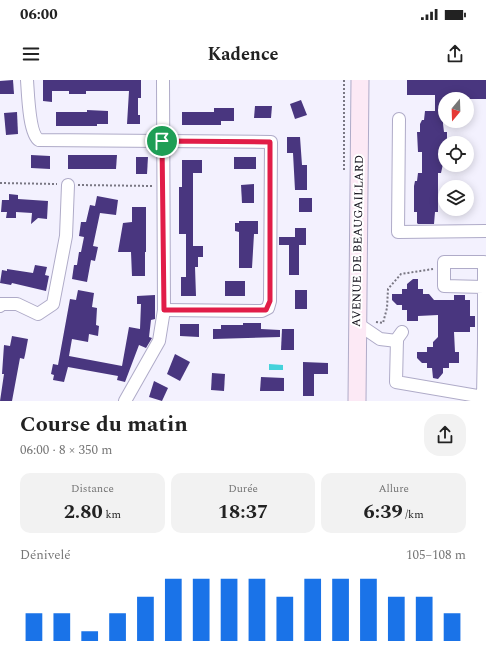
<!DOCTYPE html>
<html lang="fr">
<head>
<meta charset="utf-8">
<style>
  :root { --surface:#fff; --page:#f2f2f2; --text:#222; --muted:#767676; --accent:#1a73e8 }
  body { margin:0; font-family:Spectral,serif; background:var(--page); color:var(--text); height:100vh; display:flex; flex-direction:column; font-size:15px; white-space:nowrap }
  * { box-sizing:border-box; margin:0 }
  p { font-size:13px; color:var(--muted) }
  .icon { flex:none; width:22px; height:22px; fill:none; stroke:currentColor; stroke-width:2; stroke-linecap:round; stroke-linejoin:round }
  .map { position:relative; height:321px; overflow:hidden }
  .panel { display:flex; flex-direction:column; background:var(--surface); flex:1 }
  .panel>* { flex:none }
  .needle { width:26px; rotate:199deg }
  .controls { position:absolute; left:438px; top:12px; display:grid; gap:8px }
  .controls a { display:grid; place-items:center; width:36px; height:36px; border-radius:50%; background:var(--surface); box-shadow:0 2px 10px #0003; font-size:20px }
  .pin { position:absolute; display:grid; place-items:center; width:34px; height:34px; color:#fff; margin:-17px; border:2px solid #fff; border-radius:50%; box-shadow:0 1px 4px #0007 }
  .round { display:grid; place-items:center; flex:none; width:42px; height:42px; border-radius:16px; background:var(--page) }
  .head { display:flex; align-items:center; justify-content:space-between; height:68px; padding:0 20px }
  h1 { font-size:22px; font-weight:700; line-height:30px }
  .stats { display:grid; grid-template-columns:repeat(3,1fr); gap:6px; height:68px; padding:4px 20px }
  .stats div { display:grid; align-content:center; border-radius:10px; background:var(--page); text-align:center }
  .stats b { font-size:20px; font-weight:700 }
  .stats small { font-size:11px; font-weight:400 }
  .stats p { font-size:11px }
  .chart { height:112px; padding:8px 20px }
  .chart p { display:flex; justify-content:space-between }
  .chart svg { width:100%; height:72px; margin-top:4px; stroke:var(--accent); stroke-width:6 }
  .status { display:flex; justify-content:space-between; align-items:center; height:28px; padding:0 20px; background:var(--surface); direction:ltr }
  .status svg { height:11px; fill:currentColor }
  header { display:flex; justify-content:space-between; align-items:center; height:52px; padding:0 20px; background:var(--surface); font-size:18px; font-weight:700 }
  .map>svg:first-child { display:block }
  .water { fill:#45d2db }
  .building { fill:#49367f }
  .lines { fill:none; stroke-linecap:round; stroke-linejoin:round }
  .minor-casing { stroke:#afabc8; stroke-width:14 }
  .secondary-casing { stroke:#afabc8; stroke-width:19 }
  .path { stroke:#797783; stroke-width:2; stroke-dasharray:2 2; stroke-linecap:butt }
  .minor { stroke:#fff; stroke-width:12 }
  .secondary { stroke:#fce9f5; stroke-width:17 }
  .route-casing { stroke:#fff; stroke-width:8 }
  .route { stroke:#e11d48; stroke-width:5 }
  .labels { text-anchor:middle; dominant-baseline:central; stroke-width:4; stroke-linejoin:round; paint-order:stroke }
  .street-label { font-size:12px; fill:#0e0c16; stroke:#fff }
</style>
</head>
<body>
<div class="status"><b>06:00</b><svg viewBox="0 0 49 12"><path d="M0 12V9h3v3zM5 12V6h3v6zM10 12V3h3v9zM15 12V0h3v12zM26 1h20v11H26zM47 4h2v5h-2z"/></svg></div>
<header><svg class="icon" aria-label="menu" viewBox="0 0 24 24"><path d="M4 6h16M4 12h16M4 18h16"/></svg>Kadence<svg class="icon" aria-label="share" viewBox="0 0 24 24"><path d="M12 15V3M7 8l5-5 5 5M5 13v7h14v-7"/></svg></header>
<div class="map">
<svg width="486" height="321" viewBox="0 0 486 321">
  <rect width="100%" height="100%" fill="#f3f1fe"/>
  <path class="water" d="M269,284L283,285V290H269Z"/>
  <g class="building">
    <path d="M13,0L14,14H0V1Z"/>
    <path d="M43,0H141V18H138V35H140V44H127L129,11H86V14H69V11H52V22L43,21Z"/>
    <path d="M407,0H486V19H445L443,44L444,52H447V63H445L444,84H443L441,93H438V132H435L434,144H418L417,143V132H414V106L415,101H417L418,93H422V72H418L417,52H420V44L422,40H424L425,31H435V15H407Z"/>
    <path d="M301,20L307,35L295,39L290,24Z"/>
    <path d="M255,26H272L271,38H254Z"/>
    <path d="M214,28H234V41H221V45H182V32H214Z"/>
    <path d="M87,30L108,31V44H97V46H56V32H87Z"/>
    <path d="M17,32L18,54L6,55L4,33Z"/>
    <path d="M287,57H300L302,85H307V110H295L293,73H287Z"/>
    <path d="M31,75L50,76V89L31,88Z"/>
    <path d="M68,75H117L116,89H68Z"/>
    <path d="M136,77H148L147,94H136Z"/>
    <rect x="234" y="77" width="22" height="12"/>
    <path d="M182,80H202V93H193V166H203V177H198V187H195L196,216H181V197H186V154H179V107H182Z"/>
    <path d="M254,104V123H242L241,105Z"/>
    <path d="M9,114L18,115V119L48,121L47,139L38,138L31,144L32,133L16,132V138H6L7,132H1L2,120H9Z"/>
    <path d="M97,116L118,120L116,135L100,133L93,166L98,167L95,181L91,180L87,202L72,199L74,185H77L79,172H81L84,157L79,156L81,142H86L90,125L95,126Z"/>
    <rect x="299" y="118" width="13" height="14"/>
    <path d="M132,127H146V172H145V196H132L131,172H118L123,143L132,142Z"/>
    <path d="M239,141H258V154H254L252,188H239V152L235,151V143H239Z"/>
    <path d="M295,148H306V165H299V195H289V165H279V157H295Z"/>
    <path d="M35,185L47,187L45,195L49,196L46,211L12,203L11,205L0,203L2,190L7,191V189L33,193Z"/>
    <path d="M413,199H418V209H423V214H429L434,220H454V215H465V220H470V236H475V247H470V252H454L455,272H459V283H449V288H443V293L438,299L433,298L432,288H427V283H422L417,278V272H427V267H433V262L438,257V235L418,236V241H407V230H402V225H397L392,220V214H402V209H407V204Z"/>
    <rect x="225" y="201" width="20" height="15"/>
    <path d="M78,210L94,213L92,227L97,228L96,245L99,246L98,256L89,254L88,262L72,259L69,276L122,286L129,247L140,249L141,224H137V216L155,215V239L151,240L149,257L152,258L146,268L139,265L125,302L117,300L118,296L68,287L64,302L53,300L54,295L51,294L53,284L58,285L70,219L76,220Z"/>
    <rect x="295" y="210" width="12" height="19"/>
    <path d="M243,243H261V249L280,250V257L213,259V249H221V245H243Z"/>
    <path d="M180,244H199V257L180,256Z"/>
    <path d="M282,249H294V270H281Z"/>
    <path d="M12,256L28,259L25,275L24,279L20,278L12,321H0L4,294H2L4,265L10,266Z"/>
    <path d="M175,274L190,282L180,301L167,294Z"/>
    <path d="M303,282L328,283V294H314V316H303Z"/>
    <path d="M212,293L225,294L224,311L211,310Z"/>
    <path d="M261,297L284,298V311H260Z"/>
    <path d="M154,301L168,308L162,321L149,317Z"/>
  </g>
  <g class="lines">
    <defs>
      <g id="minor">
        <path d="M27,0C28,13 29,54 39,60L271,62L270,221L268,228L262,231L164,230"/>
        <path d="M399,39L398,152L486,151"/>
        <path d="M0,226L1,224H17L38,234L53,224L66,156L68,105"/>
        <path d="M358,244L380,259L397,261"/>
        <path d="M402,252L397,259L396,302L483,317L484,262H486"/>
        <path d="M484,262V182H444V206L484,207"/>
        <path d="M125,321L159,261L164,230L163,0"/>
      </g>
      <path id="secondary" d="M357,321L360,0"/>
    </defs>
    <use href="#minor" class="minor-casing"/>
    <use href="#secondary" class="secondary-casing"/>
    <g class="path">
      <path d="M344,0V91"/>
      <path d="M0,103L57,104"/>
      <path d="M78,105L153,106"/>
      <path d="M376,242L383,243L387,228L388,209L401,194L433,189"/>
    </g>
    <use href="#minor" class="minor"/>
    <use href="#secondary" class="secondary"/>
  </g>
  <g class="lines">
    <defs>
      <path id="route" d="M162,61L270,62V221L266,230H164Z"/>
    </defs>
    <use href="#route" class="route-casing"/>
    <use href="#route" class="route"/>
  </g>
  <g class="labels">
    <g class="street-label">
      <text transform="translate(358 161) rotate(-89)">AVENUE DE BEAUGAILLARD</text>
    </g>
  </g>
</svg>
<div class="controls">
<a><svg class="needle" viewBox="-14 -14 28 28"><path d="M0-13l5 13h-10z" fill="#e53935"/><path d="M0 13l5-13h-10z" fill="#767676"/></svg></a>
<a><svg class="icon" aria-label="locate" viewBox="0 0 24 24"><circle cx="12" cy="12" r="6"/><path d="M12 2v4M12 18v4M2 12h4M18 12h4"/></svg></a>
<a><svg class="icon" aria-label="layers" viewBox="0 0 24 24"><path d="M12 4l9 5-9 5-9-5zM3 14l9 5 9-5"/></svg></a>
</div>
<div class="pin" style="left:162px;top:61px;background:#1e9e55"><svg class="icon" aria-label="arrive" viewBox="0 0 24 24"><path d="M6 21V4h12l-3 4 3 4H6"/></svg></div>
</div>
<section class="panel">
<div class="head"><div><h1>Course du matin</h1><p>06:00 · 8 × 350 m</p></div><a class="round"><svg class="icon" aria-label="share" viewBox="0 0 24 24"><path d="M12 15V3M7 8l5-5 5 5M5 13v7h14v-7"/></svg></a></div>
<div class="stats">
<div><p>Distance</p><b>2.80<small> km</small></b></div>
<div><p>Durée</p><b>18:37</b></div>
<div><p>Allure</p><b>6:39<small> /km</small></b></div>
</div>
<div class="chart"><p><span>Dénivelé</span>105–108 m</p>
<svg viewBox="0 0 160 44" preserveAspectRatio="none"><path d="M5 44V27M15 44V27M25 44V38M35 44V27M45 44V17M55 44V6M65 44V6M75 44V6M85 44V6M95 44V17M105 44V6M115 44V6M125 44V6M135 44V17M145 44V17M155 44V27"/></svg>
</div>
</section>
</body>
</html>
